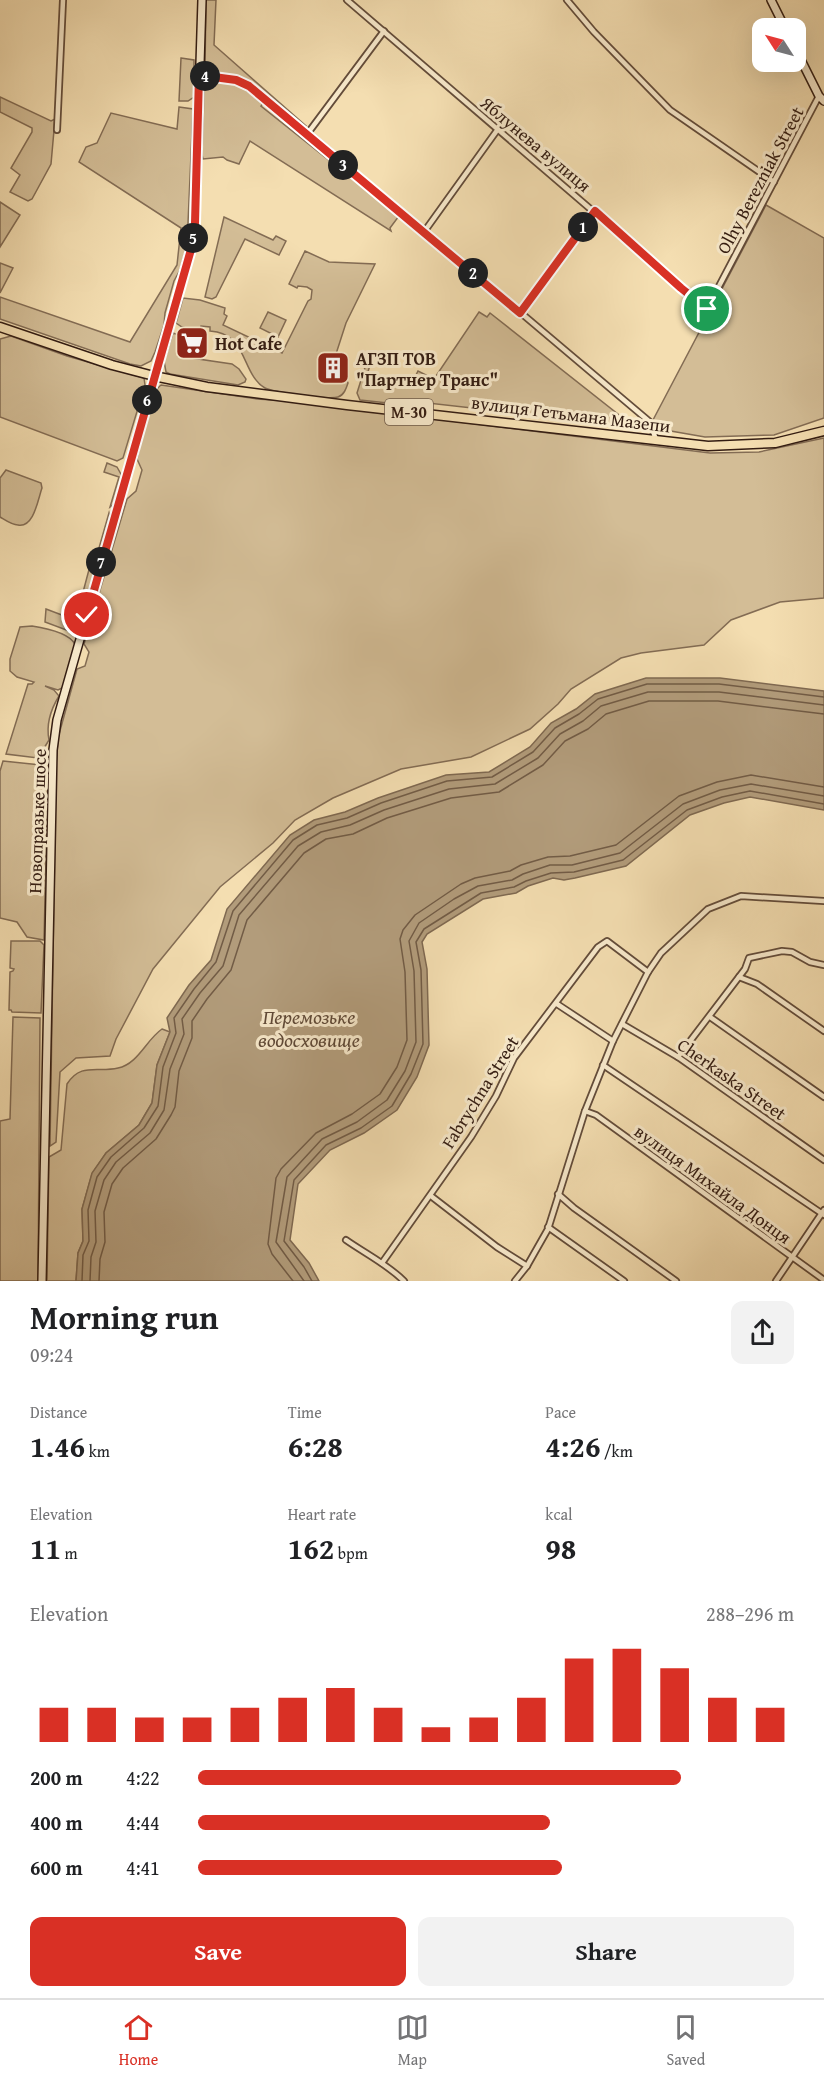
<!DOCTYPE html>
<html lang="en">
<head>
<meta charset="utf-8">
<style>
  :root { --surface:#fff; --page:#f2f2f2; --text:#202124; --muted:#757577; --line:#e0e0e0; --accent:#d93025 }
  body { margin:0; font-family:"Gentium Book Plus",serif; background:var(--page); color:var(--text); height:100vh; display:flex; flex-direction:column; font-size:22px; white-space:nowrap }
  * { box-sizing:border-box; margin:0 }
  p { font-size:20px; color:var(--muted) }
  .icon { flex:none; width:33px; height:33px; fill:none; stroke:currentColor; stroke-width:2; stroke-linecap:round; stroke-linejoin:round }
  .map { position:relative; height:1281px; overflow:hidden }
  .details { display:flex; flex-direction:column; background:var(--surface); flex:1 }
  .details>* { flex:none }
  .needle { width:39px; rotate:306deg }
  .buttons { position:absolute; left:752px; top:18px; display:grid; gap:12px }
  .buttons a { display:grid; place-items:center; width:54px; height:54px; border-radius:12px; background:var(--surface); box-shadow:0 6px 24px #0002; font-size:30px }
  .pin { position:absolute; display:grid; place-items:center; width:51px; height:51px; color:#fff; margin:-26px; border:3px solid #fff; border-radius:50%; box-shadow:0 2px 6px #0007 }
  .km { position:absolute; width:30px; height:30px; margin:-15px; border-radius:50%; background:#222; color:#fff; font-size:16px; line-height:30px; text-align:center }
  .round { display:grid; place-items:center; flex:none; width:63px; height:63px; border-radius:12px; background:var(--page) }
  .overview { display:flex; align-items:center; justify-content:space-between; height:102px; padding:0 30px }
  h1 { font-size:33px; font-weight:800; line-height:45px }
  .figures { display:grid; grid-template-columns:repeat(3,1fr); gap:9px; height:102px; padding:6px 30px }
  .figures div { display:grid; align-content:center }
  .figures b { font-size:30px; font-weight:800 }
  .figures small { font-size:16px; font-weight:400 }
  .figures p { font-size:16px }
  .chart { height:168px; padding:12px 30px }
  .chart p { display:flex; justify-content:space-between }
  .chart svg { width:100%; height:108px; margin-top:6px; stroke:var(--accent); stroke-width:6 }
  .cta { display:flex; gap:12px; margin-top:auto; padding:12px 30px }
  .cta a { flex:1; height:69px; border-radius:12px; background:var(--accent); color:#fff; font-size:24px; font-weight:800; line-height:69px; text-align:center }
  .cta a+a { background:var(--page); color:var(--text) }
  ul { padding:0 30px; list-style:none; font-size:20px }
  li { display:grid; grid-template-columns:96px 72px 1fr; align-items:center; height:45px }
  li i { height:15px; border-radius:8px; background:var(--accent) }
  .tabs { display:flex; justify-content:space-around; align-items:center; height:84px; border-top:2px solid var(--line); background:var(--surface); font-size:16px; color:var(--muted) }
  .tabs a { display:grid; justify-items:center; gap:3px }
  .tabs .active { color:var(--accent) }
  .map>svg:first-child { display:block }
  .green { fill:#d3bd96; stroke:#836c54; stroke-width:1.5 }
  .water { fill:#b29c7b; stroke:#7f6951; stroke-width:1.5 }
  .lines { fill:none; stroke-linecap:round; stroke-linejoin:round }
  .shore { stroke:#725c46; stroke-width:1.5 }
  .street-casing { stroke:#634c3a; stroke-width:8 }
  .secondary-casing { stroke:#331c12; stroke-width:10 }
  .highway-casing { stroke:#331c12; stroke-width:11 }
  .street { stroke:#f8eacc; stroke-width:4.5 }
  .secondary { stroke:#f8eacc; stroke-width:7 }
  .highway { stroke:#f4deb1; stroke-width:8 }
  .route-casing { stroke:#fff; stroke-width:12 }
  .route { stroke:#d93025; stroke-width:8 }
  .labels { text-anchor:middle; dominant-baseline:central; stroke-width:6; stroke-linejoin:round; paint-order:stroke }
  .shield { fill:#f8eacc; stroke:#6e5a4a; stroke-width:1.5 }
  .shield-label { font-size:16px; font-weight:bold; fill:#331c12 }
  .street-label { font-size:18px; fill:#331c12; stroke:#f8eacc }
  .poi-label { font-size:18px; font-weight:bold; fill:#331c12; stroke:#f8eacc; text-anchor:start }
  .water-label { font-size:20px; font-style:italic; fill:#5f4937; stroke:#f8eacc }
</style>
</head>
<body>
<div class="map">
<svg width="824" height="1281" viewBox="0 0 824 1281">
  <rect width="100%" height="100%" fill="#f4deb1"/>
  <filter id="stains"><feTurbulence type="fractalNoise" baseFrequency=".00333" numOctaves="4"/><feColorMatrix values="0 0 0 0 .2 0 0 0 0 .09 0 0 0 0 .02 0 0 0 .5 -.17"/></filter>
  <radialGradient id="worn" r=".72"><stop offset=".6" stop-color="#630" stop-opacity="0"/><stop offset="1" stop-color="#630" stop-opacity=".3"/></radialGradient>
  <g class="green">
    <path d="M206,0H216L214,45L306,126L303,128C286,115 267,93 249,83C237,76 222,76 209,73L205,68Z"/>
    <path d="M181,58L194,60V97L188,101H179Z"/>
    <path d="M228,81L242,84L264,102L261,106L399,216L390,228L391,231L250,141L239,164L227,160L223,157L203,159L202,155L204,90L206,83Z"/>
    <path d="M0,97L51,121L55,119L51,164L32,199L28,201L10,192L20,175L11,168L32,132V128L0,112Z"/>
    <path d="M179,107L193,109L187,246L180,270L174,281L165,313L164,325L155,352L151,361L141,366L130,364L0,319V297L130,342L177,265L181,228L79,162L86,147L97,143L111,113L177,129Z"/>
    <path d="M0,202L20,215L0,247Z"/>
    <path d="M766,205L824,238V418L774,435L705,437L665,430L653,420Z"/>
    <path d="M224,217L273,240L276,236L286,241L279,255L245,239L216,297L212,299L205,297Z"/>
    <path d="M305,251L329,262L375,264L346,323L335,357L321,358L318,367L323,369L321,379L337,383L339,376L346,378L348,383C346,389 344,395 338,397C329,400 272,392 265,388C241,374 248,333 210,331V327L201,326L200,331L182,327L176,323L183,298L200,300L225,308L224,314L227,316L223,325L282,353L308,301L311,299L312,290L307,287L298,286L297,288L289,284Z"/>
    <path d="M0,263L13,268L0,293Z"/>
    <path d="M268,312L286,320L278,337L260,328Z"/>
    <path d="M479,312L487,317L490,313L633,426L428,403L425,407L360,400L357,393L367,361L371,362L366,378L410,387L418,371L434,379Z"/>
    <path d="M173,333L181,336L178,356L232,364L239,369L246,379L245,382L238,385L170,374L166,372L164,361Z"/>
    <path d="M11,336L67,356L144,378L145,385L123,458L117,461L0,417V339Z"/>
    <path d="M161,385L257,399L289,401L710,453L759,452L824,438V598L780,602L731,620L704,645L641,653L621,658L571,689L558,704L530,729L471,757L401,769L333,798L295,820L273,843L220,887L153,969L116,1039L110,1056L76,1058L60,1072L56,1142L50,1146L56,766L58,738L77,669L85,666L89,652L84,644L127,499L136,491L142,470L137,459C141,443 148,394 161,385Z"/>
    <path d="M107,463L117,467L122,476L114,504L110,507L119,477L104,472Z"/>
    <path d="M6,470L41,483L42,488C38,499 34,528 18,525C12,525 5,520 0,517V478Z"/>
    <path d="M109,513L110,517L84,610L81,612L78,611L91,562H95Z"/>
    <path d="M46,609L75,620L77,612L82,616L78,629L69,631L45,622Z"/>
    <path d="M32,626C45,628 68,632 75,644L64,687L58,690L45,686L54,690L59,696C51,709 46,725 49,740L38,758L6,754L28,684H32L34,682L17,677L10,671V659L20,627Z"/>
    <path d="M3,761L41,765L46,767L48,772L44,940L27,937L17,922L0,918V771Z"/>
    <path d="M11,941H40L44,945L41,1013L12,1012L11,1010H9L10,972L13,971L14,969L10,968Z"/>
    <path d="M13,1017L40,1018L38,1281H0V1121L10,1119Z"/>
    <path d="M162,1029L170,1032L157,1065L152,1103L139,1125L106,1153L92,1174L82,1209L83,1241L78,1253L76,1281H47L49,1157L61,1150L67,1084C81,1062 97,1073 118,1068C138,1064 146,1040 162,1029Z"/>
  </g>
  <path class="water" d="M646,678H720L824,691V810L750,797L724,803L690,815L626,866L575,878L564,880L553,878L528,886L516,893L483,899L427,934L422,942L427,969L429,1045L417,1077L397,1110L364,1133L330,1150L298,1184L290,1240L309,1263L319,1281H76L78,1253L83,1241L82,1209L92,1173L106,1153L139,1125L152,1103L157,1065L170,1032L167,1018L189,985L211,960L227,909L290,835L314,820L345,812L378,798L446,775L489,772L530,747L551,723L576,709L595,694Z"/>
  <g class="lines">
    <g class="shore">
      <path d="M82,1281L83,1255L89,1241L88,1210L97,1177L111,1157L144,1128L158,1106L163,1067L176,1033L174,1018L194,989L216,962L233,911L293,840L317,825L347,818L381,803L447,781L492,777L533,752L555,728L579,714L598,699L647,684H719L824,697"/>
      <path d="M90,1281L91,1257L96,1242L95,1211L104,1180L116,1162L150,1133L164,1110L170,1069L184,1034L182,1019L200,993L223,966L239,915L298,846L321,832L350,825L384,810L449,789L495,784L538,758L560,734L583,721L601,706L648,692H719L824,705"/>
      <path d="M99,1281L100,1259L105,1242L104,1212L112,1184L123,1168L156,1139L171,1115L175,1107L179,1071L192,1038V1021L207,999L231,970L247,920L304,853L326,839L353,834L387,818L451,798L499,792L543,765L565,741L588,729L606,714L649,701H718L824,714"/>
      <path d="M293,1281L272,1254L268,1244L276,1178L281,1169L316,1133L352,1114L380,1094L397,1067L407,1040L405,972L400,939L403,930L415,915L461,884L475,878L510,871L521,865L548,857L570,856L616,845L679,796L717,782L751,775L824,787"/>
      <path d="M304,1281L276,1242L287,1177L322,1139L357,1122L387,1100L405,1071L416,1042L414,971L409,941L419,923L454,899L478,886L512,880L523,874L550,865H572L620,853L683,804L720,790L751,784L824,796"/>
      <path d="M312,1281L304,1267L284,1241L294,1180L326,1145L361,1128L392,1106L411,1074L423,1044L421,970L416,942L424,929L481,893L514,887L526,881L551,873L574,872L623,860L687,810L722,797L750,791L824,804"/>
    </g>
    <defs>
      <g id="street">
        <path d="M347,0L707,309L819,96"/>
        <path d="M567,0L594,32L670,110L774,182"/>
        <path d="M199,75L233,79L243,83L281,115L308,133L650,422L656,440"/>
        <path d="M57,130L63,0"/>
        <path d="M308,133L384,31"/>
        <path d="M424,232L498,129"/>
        <path d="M520,313L595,211"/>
        <path d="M739,977L757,984L824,1031"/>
        <path d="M557,1004L613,1041"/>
        <path d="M710,1017L824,1097"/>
        <path d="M622,1024L678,1057L824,1160"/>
        <path d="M678,1057L745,969L749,958L782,951L792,952L810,962L824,965"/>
        <path d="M603,1065L824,1215"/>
        <path d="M585,1111L596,1115L824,1280"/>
        <path d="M558,1194L574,1208L676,1281"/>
        <path d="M431,1196L497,1247L527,1266"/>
        <path d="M548,1227L624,1281"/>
        <path d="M346,1240C366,1254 387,1264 404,1281"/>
        <path d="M382,1263L471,1137L496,1096L514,1058L598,947L607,941L648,972"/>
        <path d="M515,1281L527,1266L548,1229L585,1111L613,1041L648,972L661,953L708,909L741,896L824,901"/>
        <path d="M776,1281L824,1210"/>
      </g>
      <g id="secondary">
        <path d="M771,0L785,28"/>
        <path d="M795,48L819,96L824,101"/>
        <path d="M42,1281L53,750L57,720L192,246L195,223L202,0"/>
      </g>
      <path id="highway" d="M0,327L112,365L154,376L207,387L347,405L708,446L775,443L824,431"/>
    </defs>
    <use href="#street" class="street-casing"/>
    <use href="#secondary" class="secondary-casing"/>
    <use href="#highway" class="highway-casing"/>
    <use href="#street" class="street"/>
    <use href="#secondary" class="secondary"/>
    <use href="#highway" class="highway"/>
  </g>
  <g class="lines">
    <defs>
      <path id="route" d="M87,615L192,246L195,223L199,75L236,80L249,86L520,313L595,211L681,288L707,309"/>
    </defs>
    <use href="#route" class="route-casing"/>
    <use href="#route" class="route"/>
  </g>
  <defs>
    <symbol id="supermarket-square" viewBox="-11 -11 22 22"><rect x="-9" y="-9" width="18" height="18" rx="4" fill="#8f2418" stroke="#f8eacc"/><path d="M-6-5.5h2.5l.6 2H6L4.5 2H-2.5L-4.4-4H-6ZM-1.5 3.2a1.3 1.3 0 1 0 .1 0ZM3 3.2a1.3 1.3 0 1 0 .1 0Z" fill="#fff"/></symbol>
    <symbol id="building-square" viewBox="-11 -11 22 22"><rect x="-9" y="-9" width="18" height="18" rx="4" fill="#8f2418" stroke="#f8eacc"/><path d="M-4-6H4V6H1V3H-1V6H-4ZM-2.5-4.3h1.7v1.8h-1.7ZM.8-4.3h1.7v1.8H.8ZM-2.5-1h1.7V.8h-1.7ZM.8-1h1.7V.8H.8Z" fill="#fff"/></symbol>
  </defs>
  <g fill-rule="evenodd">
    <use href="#supermarket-square" x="173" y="324" width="38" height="38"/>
    <use href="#building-square" x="314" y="349" width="38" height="38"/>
  </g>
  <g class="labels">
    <rect class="shield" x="385" y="399" width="48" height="26" rx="4.5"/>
    <g class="shield-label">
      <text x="409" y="412">М-30</text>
    </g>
    <g class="street-label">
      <text transform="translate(536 144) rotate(40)">Яблунева вулиця</text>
      <text transform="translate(760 180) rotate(-62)">Olhy Berezniak Street</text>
      <text transform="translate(571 414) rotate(7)">вулиця Гетьмана Мазепи</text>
      <text transform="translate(37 821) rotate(-88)">Новопразьке шосе</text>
      <text transform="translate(732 1079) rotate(35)">Cherkaska Street</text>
      <text transform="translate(480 1092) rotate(-58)">Fabrychna Street</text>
      <text transform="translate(713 1184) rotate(36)">вулиця Михайла Донця</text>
    </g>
    <g class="poi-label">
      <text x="215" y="343">Hot Cafe</text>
      <text x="356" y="358">АГЗП ТОВ<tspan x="356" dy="21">"Партнер Транс"</tspan></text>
    </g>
    <g class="water-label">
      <text x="309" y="1016">Перемозьке<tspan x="309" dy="23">водосховище</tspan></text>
    </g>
  </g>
  <rect width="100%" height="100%" filter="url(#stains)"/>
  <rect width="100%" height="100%" fill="url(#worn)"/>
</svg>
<div class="buttons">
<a><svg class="needle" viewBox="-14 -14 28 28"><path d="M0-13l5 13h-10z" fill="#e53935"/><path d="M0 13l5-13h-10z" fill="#757577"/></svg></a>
</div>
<div class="pin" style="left:707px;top:309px;background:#1e9e55"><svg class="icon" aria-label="arrive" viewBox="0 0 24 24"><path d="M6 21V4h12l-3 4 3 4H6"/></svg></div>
<div class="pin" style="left:87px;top:615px;background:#d93025"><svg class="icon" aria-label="check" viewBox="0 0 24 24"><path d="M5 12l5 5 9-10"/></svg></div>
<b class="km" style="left:583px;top:227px">1</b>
<b class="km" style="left:473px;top:273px">2</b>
<b class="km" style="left:343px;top:165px">3</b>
<b class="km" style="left:205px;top:76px">4</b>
<b class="km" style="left:193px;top:238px">5</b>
<b class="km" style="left:147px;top:400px">6</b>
<b class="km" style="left:101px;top:562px">7</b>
</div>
<section class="details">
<div class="overview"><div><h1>Morning run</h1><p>09:24</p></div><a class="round"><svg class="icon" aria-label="share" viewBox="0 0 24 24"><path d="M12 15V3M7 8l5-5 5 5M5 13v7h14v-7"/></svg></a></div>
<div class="figures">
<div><p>Distance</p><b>1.46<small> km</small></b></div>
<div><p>Time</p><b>6:28</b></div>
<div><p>Pace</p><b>4:26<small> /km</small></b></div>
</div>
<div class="figures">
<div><p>Elevation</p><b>11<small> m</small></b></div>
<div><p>Heart rate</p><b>162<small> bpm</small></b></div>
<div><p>kcal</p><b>98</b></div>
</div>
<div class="chart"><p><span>Elevation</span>288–296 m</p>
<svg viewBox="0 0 160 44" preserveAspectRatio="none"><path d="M5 44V30M15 44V30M25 44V34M35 44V34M45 44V30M55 44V26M65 44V22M75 44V30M85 44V38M95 44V34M105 44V26M115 44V10M125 44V6M135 44V14M145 44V26M155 44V30"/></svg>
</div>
<ul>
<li><b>200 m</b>4:22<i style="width:81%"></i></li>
<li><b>400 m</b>4:44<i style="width:59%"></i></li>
<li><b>600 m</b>4:41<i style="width:61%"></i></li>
</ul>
<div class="cta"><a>Save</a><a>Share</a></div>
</section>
<nav class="tabs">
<a class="active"><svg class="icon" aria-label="home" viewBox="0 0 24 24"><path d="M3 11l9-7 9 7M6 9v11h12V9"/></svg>Home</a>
<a><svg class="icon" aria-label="map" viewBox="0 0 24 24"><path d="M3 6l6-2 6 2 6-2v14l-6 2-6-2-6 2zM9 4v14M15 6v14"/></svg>Map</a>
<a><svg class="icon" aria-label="saved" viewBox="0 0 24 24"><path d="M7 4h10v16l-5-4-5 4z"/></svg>Saved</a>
</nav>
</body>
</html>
